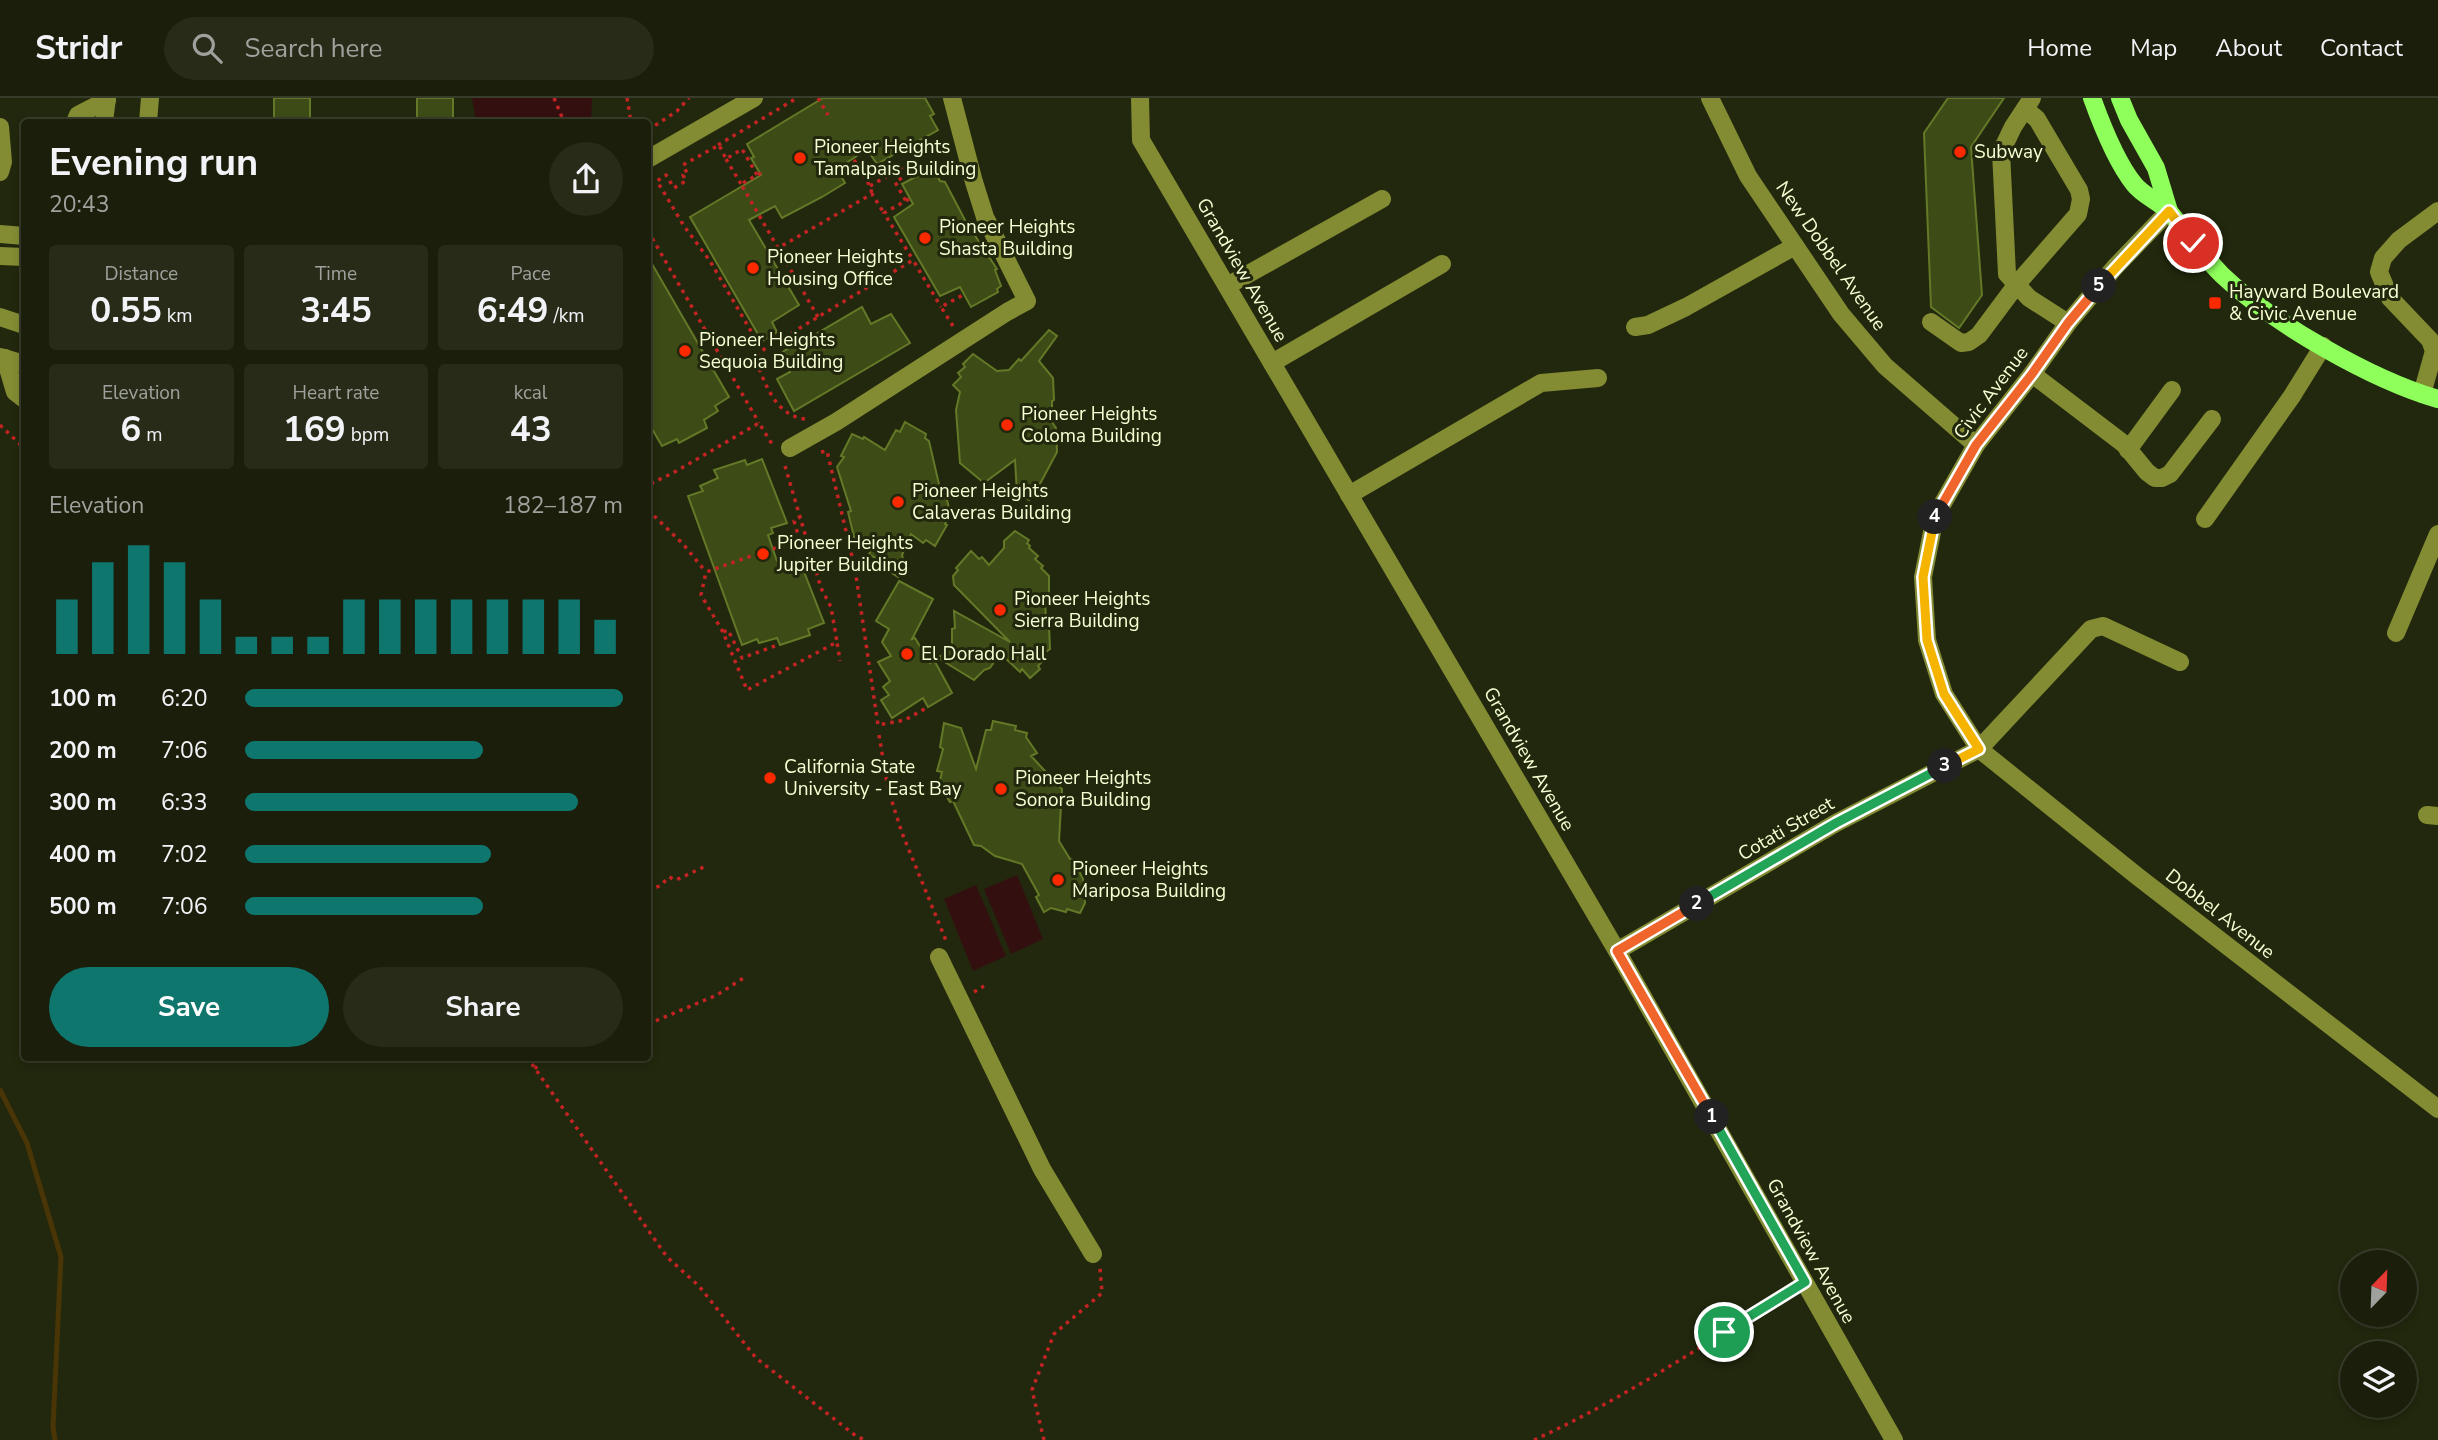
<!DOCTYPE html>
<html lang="en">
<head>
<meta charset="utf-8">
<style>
  :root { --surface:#1a1e0a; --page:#272b18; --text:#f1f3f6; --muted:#9fa29c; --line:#383c2b; --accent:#0f766e }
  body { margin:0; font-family:"Nunito Sans",sans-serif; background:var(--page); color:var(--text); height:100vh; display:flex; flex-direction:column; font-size:26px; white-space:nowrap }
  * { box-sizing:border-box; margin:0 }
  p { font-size:23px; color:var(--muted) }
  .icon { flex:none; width:38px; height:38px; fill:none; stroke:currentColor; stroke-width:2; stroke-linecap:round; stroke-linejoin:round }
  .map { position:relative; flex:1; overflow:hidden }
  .panel { position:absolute; left:21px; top:21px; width:630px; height:942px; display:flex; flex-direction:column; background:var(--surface); border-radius:7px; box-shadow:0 4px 10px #0003,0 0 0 2px var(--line) }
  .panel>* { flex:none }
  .needle { width:46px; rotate:23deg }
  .buttons { position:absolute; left:2340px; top:1152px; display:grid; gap:14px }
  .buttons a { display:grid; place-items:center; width:77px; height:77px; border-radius:50%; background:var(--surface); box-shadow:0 4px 10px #0003,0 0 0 2px var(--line); font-size:35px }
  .pin { position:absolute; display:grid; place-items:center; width:60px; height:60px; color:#fff; margin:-30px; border:4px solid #fff; border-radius:50%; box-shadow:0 2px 7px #0007 }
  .km { position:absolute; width:35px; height:35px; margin:-18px; border-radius:50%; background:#222; color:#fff; font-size:19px; line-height:35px; text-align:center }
  .round { display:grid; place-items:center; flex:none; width:74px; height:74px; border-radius:37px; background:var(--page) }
  .headline { display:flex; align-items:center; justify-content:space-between; height:119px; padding:0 28px }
  h1 { font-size:38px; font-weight:700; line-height:52px }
  .stats { display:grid; grid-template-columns:repeat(3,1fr); gap:10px; height:119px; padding:7px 28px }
  .stats div { display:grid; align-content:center; border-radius:7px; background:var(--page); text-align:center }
  .stats b { font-size:35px; font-weight:700 }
  .stats small { font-size:19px; font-weight:400 }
  .stats p { font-size:19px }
  .chart { height:196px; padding:14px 28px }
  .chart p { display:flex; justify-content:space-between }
  .chart svg { width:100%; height:126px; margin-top:7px; stroke:var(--accent); stroke-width:6 }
  .cta { display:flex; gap:14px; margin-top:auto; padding:14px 28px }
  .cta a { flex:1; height:80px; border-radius:42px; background:var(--accent); color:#fff; font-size:28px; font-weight:700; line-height:80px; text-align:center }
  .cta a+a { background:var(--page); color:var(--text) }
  ul { padding:0 28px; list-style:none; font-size:23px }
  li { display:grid; grid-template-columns:112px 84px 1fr; align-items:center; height:52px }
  li i { height:18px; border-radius:9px; background:var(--accent) }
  header { display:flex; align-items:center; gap:42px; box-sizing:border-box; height:98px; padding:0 35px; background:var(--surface); border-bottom:2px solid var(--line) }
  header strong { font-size:33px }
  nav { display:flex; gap:38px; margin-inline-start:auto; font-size:24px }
  .search { width:490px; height:63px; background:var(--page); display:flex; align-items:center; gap:18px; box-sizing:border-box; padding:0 24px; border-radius:38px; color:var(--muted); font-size:26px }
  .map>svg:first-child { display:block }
  .green { fill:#33100f }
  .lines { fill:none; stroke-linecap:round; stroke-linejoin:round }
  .stream { stroke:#493505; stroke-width:5 }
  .building { fill:#3d4b17; stroke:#647927; stroke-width:2 }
  .path { stroke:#c42323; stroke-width:3.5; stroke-dasharray:3.5 5; stroke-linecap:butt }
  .minor { stroke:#838c33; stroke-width:18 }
  .major { stroke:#8eff5b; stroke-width:18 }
  .split-1-casing { stroke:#fff; stroke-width:14 }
  .split-2-casing { stroke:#fff; stroke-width:14 }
  .split-3-casing { stroke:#fff; stroke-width:14 }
  .split-4-casing { stroke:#fff; stroke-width:14 }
  .split-5-casing { stroke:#fff; stroke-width:14 }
  .split-6-casing { stroke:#fff; stroke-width:14 }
  .split-1 { stroke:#22a559; stroke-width:9 }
  .split-2 { stroke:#f0652b; stroke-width:9 }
  .split-3 { stroke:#22a559; stroke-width:9 }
  .split-4 { stroke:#f5b400; stroke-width:9 }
  .split-5 { stroke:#f0652b; stroke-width:9 }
  .split-6 { stroke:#f5b400; stroke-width:9 }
  .poi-dot { fill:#ff2900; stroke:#22280d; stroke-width:2.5 }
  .labels { text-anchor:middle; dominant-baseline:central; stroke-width:6; stroke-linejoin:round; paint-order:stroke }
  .poi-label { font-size:19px; fill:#f7ffd4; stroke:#22280d; text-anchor:start }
  .street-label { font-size:19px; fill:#f7ffd4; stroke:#22280d }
</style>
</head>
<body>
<header>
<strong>Stridr</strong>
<div class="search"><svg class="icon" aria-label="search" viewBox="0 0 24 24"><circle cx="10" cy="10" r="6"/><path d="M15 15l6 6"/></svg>Search here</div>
<nav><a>Home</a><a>Map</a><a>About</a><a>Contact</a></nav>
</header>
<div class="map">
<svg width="2438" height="1342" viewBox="0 0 2438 1342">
  <rect width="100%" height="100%" fill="#22280d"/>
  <g class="green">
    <path d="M472,0H592L591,24H476Z"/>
    <path d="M1017,777L1043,841L1011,856L984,791Z"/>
    <path d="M976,787L1006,858L973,873L944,801Z"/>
  </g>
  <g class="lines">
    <path class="stream" d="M0,992L27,1045L61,1159L53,1329L55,1342"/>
  </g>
  <g class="building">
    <rect x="274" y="0" width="36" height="24"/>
    <rect x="417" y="0" width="36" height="24"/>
    <path d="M823,0H925L934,16L930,18L938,32L877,66L868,53L865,56L863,54L837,71L845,85L822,99L782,120L775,108L749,122L799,207L772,224L777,234L762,243L690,119L761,77L751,60L754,59L747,46Z"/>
    <path d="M1948,0H2004L1971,49L1982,197L1959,230L1931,209L1924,35Z"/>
    <path d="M934,72L940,83L945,84L966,124L997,171L995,172L1001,188L997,191L998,194L971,209L960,189L940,198L894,119L913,106L902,86L927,73L929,75Z"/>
    <path d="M648,159L729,299L715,308L718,313L704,322L707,330L679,345L677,341L662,348L648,324Z"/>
    <path d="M862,209L871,226L891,216L910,245L794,313L777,281L790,274L781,255L813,235L814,237Z"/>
    <path d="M1049,232L1057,238L1039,263L1053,280L1054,302L1052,303V324L1056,330L1057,354L1041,384L1029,402L1017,396L1015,362L984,385L960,365L956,312L960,294L953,287L961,279L958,275L965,269L963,266L973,256L997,273L1009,272L1019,261L1021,263Z"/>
    <path d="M905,324L926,336L925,340L929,343L941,395L945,394L950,414L945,426L947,427L935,448L926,442L923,445L911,436L902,457L904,465L898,479L881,468L883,465L869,456L871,453L854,439L848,414L851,413L837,369L844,359L841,358L852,336L863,341L864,339L885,352L896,332L900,334Z"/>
    <path d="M762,361L787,425L771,430L773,435L768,437L777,463L783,461L785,466L799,461L824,525L808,531L810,537L780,547L777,540L759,545L757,541L742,547L688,398L703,393L700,388L718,380L714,372L745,362L747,367Z"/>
    <path d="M1015,433L1029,442L1027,445L1030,448L1029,450L1038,458L1035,461L1043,468L1041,470L1049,478V500L1045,503L1046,521L1049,528L1050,551L1043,556L1046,559L1038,568L1040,571L1030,580L1022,571L1020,574L1000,555L990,570L984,572L974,582L938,560L952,549V531L955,530L954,513L1010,544L954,487L953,478L958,472L956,470L971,453L979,461L982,459L989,467L1004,450V443Z"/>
    <path d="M899,483L933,501L912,541L915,540L930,565L934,562L952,595L928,609L923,600L892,620L881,602L889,597L883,589L890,583L878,564L891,558L882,544L889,531L876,523Z"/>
    <path d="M993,623L1016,628L1015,632L1027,635L1026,639L1037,655L1031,658L1062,691L1059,743L1070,761H1073L1083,781L1085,805L1080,815L1067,811L1066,814L1051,810L1044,814L1036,799L1039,797L1022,766L995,758L981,748L974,747L953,703L950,704L939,686L942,674L937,673L943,651L940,649L944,625L961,630L976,671L986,632H991Z"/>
  </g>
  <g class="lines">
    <g class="path">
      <path d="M554,0L564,24"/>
      <path d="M627,0L631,24"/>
      <path d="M818,0L828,17"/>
      <path d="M648,32L677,13L689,0"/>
      <path d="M718,47L797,0"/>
      <path d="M726,61L741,86"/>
      <path d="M916,61L945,44"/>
      <path d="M854,62L870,88L872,96"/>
      <path d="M761,75L741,86L778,150"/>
      <path d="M757,77L742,51L726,61L719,47L683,67L687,75L683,77L686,83L674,90L666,77L657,83L684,128L710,163L762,252"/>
      <path d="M870,88L916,61L921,69L895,84L906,103"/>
      <path d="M909,101L884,115L913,162"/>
      <path d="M648,133L759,325"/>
      <path d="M818,219L778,150L872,96L884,115"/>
      <path d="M953,228L941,209L963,197"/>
      <path d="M805,321C776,318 765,286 756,262L758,255L913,162L941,209"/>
      <path d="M0,327L24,350"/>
      <path d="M821,354L827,353L855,471L878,627L905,622L928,609"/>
      <path d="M785,368L800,419"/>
      <path d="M648,376L652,385L673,375L759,325L772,346"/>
      <path d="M648,397L652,385"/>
      <path d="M648,412L683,446L706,474"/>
      <path d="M773,451L799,440L794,423L800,419L821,490L831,509L837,544"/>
      <path d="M723,534L701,497L706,474L751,458"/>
      <path d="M775,548L742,560L728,532L723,534L747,592L837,544L840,563"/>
      <path d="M879,637L888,691L902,735L947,845"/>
      <path d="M648,791L660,788L669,779L676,782L706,768"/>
      <path d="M974,894L984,888"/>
      <path d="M648,926L717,897L745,879"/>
      <path d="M527,959L667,1159L699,1188L756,1260L856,1338L865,1342"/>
      <path d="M535,971L541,962L549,959"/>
      <path d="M1044,1342L1032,1292L1054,1236L1102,1195L1100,1170"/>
      <path d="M1534,1342C1624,1301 1707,1244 1791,1193"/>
    </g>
    <g class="minor">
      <path d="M1140,0L1141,42L1617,853L1894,1342"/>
      <path d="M1710,0L1748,78L1841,216L1885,268L1976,347"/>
      <path d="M2032,0L2013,29L2001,54L2007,176L2029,200L2068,225"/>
      <path d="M75,24L78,17L107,2"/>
      <path d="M104,24L107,0"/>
      <path d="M148,24L150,0"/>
      <path d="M0,29L3,64L0,74"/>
      <path d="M648,61L754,0"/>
      <path d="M2169,113L2115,169L2068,225L2032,276L1976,347L1935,419L1923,479L1927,542L1944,596L1979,651L2137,778L2438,1011"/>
      <path d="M0,136L24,138"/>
      <path d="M0,158L24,159"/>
      <path d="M1227,188L1382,101"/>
      <path d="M0,219L24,227"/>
      <path d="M1931,224L1961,245L1969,244L1979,237L2017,186L2078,116L2081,101L2079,92L2037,21L2025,11"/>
      <path d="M1635,229L1648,227L1686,209L1795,148"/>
      <path d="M0,259L24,266"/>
      <path d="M5,260L15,294L24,301"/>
      <path d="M1272,265L1442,166"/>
      <path d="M2032,276L2124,346L2147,374L2155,380H2162L2170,376L2212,321"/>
      <path d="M2422,296L2434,253L2430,242L2390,200L2379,174L2383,160L2399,142L2438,113"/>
      <path d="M790,350L836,324L1007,214L1027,203L985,119L974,84L952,0"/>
      <path d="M2128,352L2172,292"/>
      <path d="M1349,397L1541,285L1598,280"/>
      <path d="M2205,421L2292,298L2323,248"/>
      <path d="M2396,535L2438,436"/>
      <path d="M2427,717L2438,718"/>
      <path d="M1617,853L1836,725L1979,651L2091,531L2103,528L2180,564"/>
      <path d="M939,859L1042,1071L1093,1156"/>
    </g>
    <g class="major">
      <path d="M2092,0C2101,25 2117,65 2134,86C2143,98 2161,104 2171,116C2188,136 2203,158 2222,177C2272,225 2372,282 2438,301"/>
      <path d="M2120,0L2129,22L2156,70L2169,113"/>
    </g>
  </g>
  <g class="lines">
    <defs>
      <path id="split-1" d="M1712,1019L1805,1184L1724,1234"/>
      <path id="split-2" d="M1697,806L1617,853L1712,1019"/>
      <path id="split-3" d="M1697,806L1836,725L1945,668"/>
      <path id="split-4" d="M1935,419L1923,479L1927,542L1944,596L1979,651L1945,668"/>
      <path id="split-5" d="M1935,419L1976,347L2032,276L2068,225L2099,188"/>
      <path id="split-6" d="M2099,188L2169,113L2193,145"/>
    </defs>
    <use href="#split-1" class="split-1-casing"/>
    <use href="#split-2" class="split-2-casing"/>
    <use href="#split-3" class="split-3-casing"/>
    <use href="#split-4" class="split-4-casing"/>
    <use href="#split-5" class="split-5-casing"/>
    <use href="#split-6" class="split-6-casing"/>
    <use href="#split-1" class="split-1"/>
    <use href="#split-2" class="split-2"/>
    <use href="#split-3" class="split-3"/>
    <use href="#split-4" class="split-4"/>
    <use href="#split-5" class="split-5"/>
    <use href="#split-6" class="split-6"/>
  </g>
  <g class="poi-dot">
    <circle cx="1960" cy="54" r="7"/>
    <circle cx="800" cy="60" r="7"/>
    <circle cx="925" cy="140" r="7"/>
    <circle cx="753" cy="170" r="7"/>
    <rect x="2208" y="198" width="14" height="14" rx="3.5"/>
    <circle cx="685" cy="253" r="7"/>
    <circle cx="1007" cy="327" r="7"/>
    <circle cx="898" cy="404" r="7"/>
    <circle cx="763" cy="456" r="7"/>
    <circle cx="1000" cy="512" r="7"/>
    <circle cx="907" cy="556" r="7"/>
    <circle cx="770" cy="680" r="7"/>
    <circle cx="1001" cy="691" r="7"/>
    <circle cx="1058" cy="782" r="7"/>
  </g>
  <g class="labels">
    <g class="poi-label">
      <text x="814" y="49">Pioneer Heights<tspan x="814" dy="22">Tamalpais Building</tspan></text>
      <text x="1974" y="54">Subway</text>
      <text x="939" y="129">Pioneer Heights<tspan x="939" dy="22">Shasta Building</tspan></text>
      <text x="767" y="159">Pioneer Heights<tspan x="767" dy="22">Housing Office</tspan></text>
      <text x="2229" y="194">Hayward Boulevard<tspan x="2229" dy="22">&amp; Civic Avenue</tspan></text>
      <text x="699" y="242">Pioneer Heights<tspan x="699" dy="22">Sequoia Building</tspan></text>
      <text x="1021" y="316">Pioneer Heights<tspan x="1021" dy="22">Coloma Building</tspan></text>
      <text x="912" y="393">Pioneer Heights<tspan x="912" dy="22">Calaveras Building</tspan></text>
      <text x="777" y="445">Pioneer Heights<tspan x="777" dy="22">Jupiter Building</tspan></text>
      <text x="1014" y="501">Pioneer Heights<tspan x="1014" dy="22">Sierra Building</tspan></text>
      <text x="921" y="556">El Dorado Hall</text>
      <text x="784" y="669">California State<tspan x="784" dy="22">University - East Bay</tspan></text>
      <text x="1015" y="680">Pioneer Heights<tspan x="1015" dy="22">Sonora Building</tspan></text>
      <text x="1072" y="771">Pioneer Heights<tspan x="1072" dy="22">Mariposa Building</tspan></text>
    </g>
    <g class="street-label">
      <text transform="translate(1831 158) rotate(55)">New Dobbel Avenue</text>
      <text transform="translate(1242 172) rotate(60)">Grandview Avenue</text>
      <text transform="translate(1991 295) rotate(-53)">Civic Avenue</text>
      <text transform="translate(1529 661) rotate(60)">Grandview Avenue</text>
      <text transform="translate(1786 731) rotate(-30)">Cotati Street</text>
      <text transform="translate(2220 816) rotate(38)">Dobbel Avenue</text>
      <text transform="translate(1811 1153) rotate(61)">Grandview Avenue</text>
    </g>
  </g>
</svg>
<div class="buttons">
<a><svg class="needle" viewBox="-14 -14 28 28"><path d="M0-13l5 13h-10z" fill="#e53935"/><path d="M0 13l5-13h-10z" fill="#9fa29c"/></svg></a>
<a><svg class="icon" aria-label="layers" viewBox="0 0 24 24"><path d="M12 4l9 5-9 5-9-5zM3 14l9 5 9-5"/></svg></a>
</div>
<div class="pin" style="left:1724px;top:1234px;background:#1e9e55"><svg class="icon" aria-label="arrive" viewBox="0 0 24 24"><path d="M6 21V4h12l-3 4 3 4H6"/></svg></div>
<div class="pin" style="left:2193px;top:145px;background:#d93025"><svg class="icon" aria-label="check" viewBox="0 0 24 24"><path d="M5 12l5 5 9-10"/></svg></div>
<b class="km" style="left:1712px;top:1019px">1</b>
<b class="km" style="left:1697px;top:806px">2</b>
<b class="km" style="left:1945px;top:668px">3</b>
<b class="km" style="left:1935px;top:419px">4</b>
<b class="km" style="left:2099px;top:188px">5</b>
<section class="panel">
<div class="headline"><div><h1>Evening run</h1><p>20:43</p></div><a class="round"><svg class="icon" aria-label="share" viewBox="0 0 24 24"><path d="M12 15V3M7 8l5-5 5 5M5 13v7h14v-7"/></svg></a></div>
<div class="stats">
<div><p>Distance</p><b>0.55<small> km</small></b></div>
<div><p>Time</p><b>3:45</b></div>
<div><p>Pace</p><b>6:49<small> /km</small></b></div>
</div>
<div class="stats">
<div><p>Elevation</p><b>6<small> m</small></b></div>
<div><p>Heart rate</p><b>169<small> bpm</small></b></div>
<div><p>kcal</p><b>43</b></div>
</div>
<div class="chart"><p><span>Elevation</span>182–187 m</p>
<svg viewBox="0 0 160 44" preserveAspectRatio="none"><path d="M5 44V25M15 44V12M25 44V6M35 44V12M45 44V25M55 44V38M65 44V38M75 44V38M85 44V25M95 44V25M105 44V25M115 44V25M125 44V25M135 44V25M145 44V25M155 44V32"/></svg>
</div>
<ul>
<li><b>100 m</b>6:20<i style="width:100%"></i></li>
<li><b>200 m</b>7:06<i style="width:63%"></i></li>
<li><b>300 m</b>6:33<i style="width:88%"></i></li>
<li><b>400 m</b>7:02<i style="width:65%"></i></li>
<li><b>500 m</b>7:06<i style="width:63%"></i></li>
</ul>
<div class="cta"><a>Save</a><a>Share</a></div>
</section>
</div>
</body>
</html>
